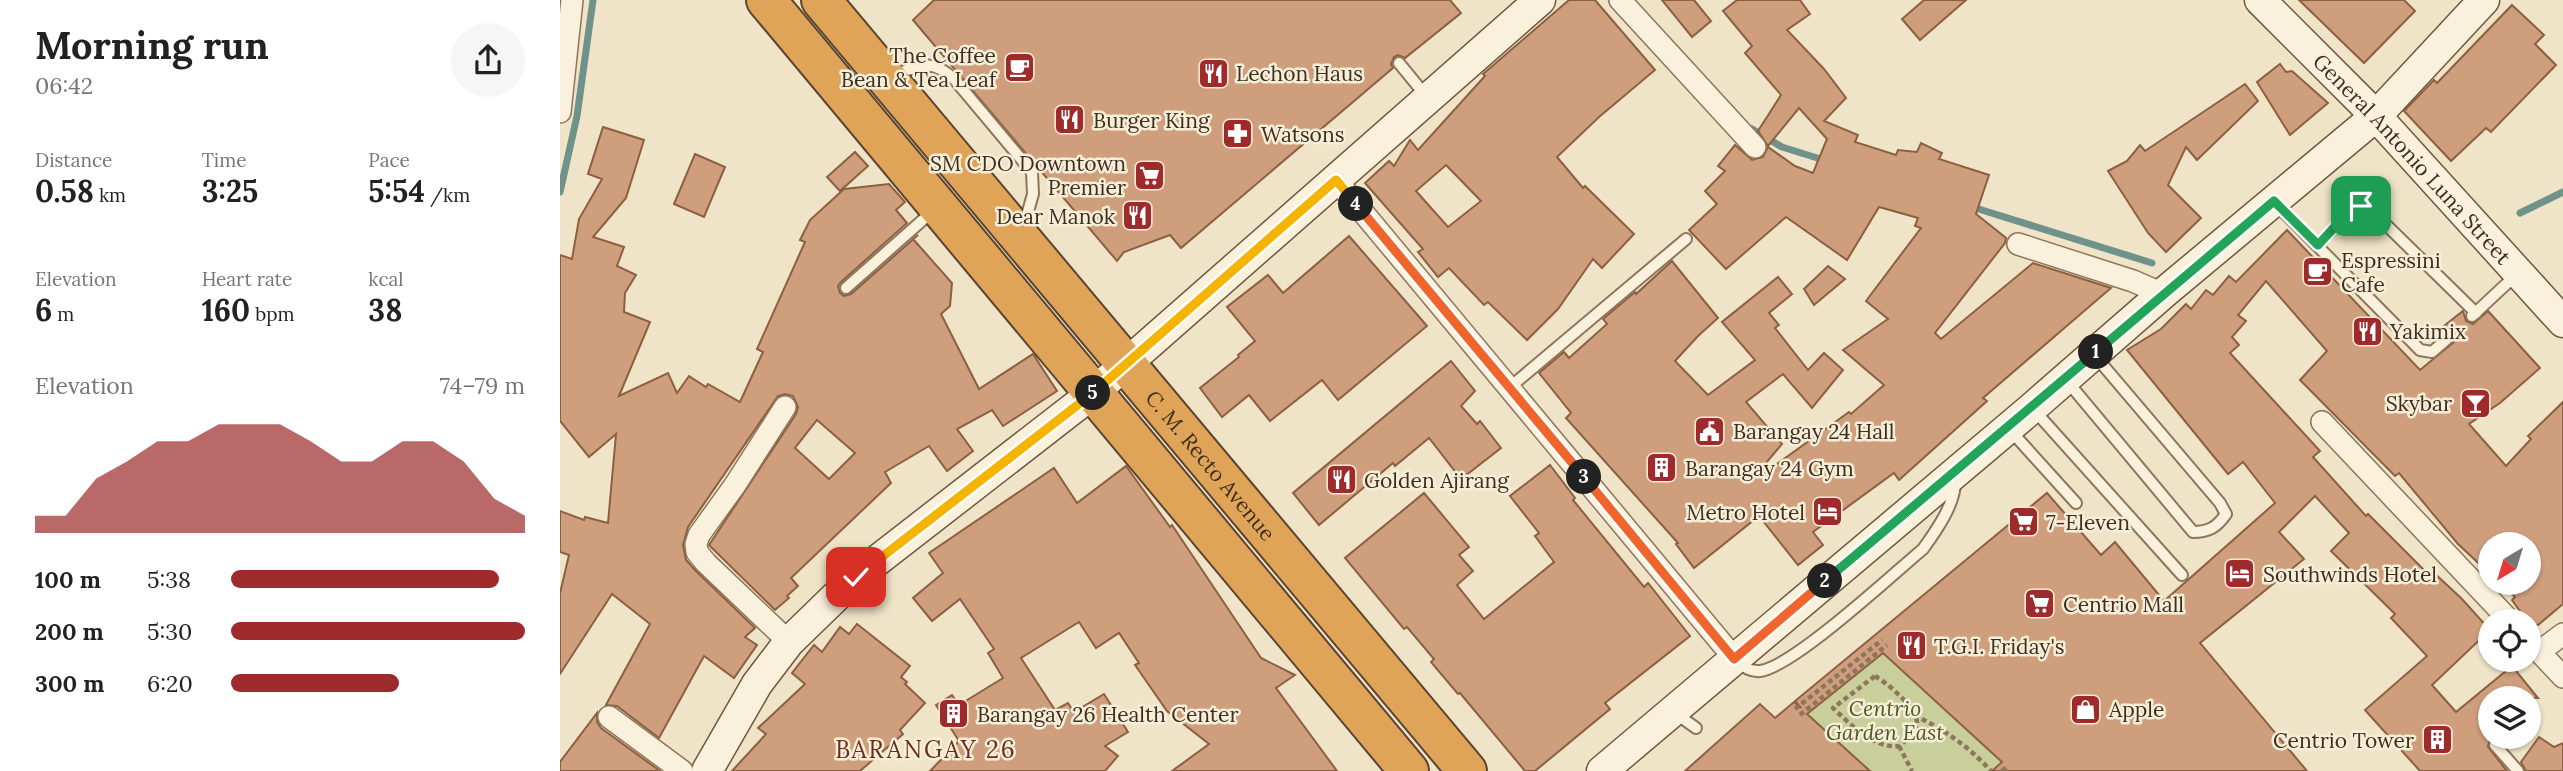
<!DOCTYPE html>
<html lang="en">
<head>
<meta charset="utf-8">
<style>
  :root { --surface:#fff; --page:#f6f6f6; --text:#222; --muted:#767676; --accent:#9e2a2b }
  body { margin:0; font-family:Lora,serif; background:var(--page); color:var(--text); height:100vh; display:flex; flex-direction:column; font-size:26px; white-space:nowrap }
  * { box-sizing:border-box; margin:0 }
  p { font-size:23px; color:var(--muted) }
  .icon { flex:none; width:38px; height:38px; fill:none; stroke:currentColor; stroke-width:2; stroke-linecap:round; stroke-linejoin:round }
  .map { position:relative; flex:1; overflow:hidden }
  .panel { display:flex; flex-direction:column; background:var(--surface); width:560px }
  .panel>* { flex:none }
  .needle { width:46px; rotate:218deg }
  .controls { position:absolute; left:1918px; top:532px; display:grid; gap:14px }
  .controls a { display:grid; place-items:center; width:63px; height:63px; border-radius:50%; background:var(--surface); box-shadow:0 2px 5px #0004; font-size:35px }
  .pin { position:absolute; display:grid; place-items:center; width:60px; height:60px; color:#fff; margin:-30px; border-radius:14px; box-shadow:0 4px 10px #0006 }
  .km { position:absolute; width:35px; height:35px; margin:-18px; border-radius:50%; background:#222; color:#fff; font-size:19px; line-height:35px; text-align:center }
  .round { display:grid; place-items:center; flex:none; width:74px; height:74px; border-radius:37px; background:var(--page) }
  .headline { display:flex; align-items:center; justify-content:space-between; height:119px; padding:0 35px }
  h1 { font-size:38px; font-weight:700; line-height:52px }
  .figures { display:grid; grid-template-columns:repeat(3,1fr); gap:10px; height:119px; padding:7px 35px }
  .figures div { display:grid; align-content:center }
  .figures b { font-size:30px; font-weight:700 }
  .figures small { font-size:19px; font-weight:400 }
  .figures p { font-size:19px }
  .chart { height:196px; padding:14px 35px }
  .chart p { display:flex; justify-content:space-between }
  .chart svg { width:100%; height:126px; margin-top:7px; fill:var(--accent); opacity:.7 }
  ul { padding:0 35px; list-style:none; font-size:23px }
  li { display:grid; grid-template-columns:112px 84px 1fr; align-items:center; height:52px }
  li i { height:18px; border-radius:9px; background:var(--accent) }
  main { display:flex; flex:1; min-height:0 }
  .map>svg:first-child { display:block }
  .green { fill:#c9cf9b }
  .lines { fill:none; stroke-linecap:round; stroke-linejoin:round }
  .stream { stroke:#6f938a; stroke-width:7 }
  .building { fill:#cf9f7d; stroke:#8d5f41; stroke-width:2; fill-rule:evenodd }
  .lane-casing { stroke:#8d765c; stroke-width:14 }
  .street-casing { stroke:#8d765c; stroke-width:24 }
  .secondary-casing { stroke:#6f573f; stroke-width:33 }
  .highway-casing { stroke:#5b4430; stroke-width:42 }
  .path { stroke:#8d765c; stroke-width:4.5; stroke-dasharray:5 3.5; stroke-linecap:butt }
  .lane { stroke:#faf1dc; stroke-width:10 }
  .street { stroke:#faf1dc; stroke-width:21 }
  .secondary { stroke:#faf1dc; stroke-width:30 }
  .highway { stroke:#e0a458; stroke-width:38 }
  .split-1-casing { stroke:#fff; stroke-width:14 }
  .split-2-casing { stroke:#fff; stroke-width:14 }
  .split-3-casing { stroke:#fff; stroke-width:14 }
  .split-4-casing { stroke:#fff; stroke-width:14 }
  .split-5-casing { stroke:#fff; stroke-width:14 }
  .split-6-casing { stroke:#fff; stroke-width:14 }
  .split-1 { stroke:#22a559; stroke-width:9 }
  .split-2 { stroke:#22a559; stroke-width:9 }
  .split-3 { stroke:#f0652b; stroke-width:9 }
  .split-4 { stroke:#f0652b; stroke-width:9 }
  .split-5 { stroke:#f5b400; stroke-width:9 }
  .split-6 { stroke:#f5b400; stroke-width:9 }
  .labels { text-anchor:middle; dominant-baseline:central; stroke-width:5; stroke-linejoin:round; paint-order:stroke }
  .poi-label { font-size:21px; fill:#3d2e20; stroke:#f7eed8; text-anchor:start }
  .street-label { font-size:21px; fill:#3d2e20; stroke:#f7eed8 }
  .park-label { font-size:21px; font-style:italic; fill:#4d5a26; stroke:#f7eed8 }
  .quarter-label { font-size:24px; letter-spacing:2px; fill:#6b2e1e; stroke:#f7eed8 }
</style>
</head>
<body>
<main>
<section class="panel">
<div class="headline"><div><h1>Morning run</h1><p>06:42</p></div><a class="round"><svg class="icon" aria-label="share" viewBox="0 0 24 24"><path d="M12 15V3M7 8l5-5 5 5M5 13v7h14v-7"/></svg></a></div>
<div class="figures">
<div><p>Distance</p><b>0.58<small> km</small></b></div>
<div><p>Time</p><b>3:25</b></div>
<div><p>Pace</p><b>5:54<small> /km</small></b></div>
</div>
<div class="figures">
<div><p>Elevation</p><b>6<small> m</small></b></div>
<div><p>Heart rate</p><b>160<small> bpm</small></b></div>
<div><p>kcal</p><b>38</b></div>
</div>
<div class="chart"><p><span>Elevation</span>74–79 m</p>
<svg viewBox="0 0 160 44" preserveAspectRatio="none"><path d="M0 44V38L10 38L20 25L30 19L40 12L50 12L60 6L70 6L80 6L90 12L100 19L110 19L120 12L130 12L140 19L150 32L160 38V44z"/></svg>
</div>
<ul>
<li><b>100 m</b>5:38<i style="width:91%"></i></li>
<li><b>200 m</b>5:30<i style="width:100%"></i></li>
<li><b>300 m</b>6:20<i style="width:57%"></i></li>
</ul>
</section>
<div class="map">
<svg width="2003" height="771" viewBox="0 0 2003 771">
  <rect width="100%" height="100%" fill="#f0e4c8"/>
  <path class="green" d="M1323,653L1442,762L1432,771H1310L1247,714Z"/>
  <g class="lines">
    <g class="stream">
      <path d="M1192,129L1222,147L1267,161"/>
      <path d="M0,192L17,116L33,0"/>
      <path d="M1409,206L1592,263"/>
      <path d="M1960,213L2003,192"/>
    </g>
  </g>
  <g class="building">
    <path d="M374,0H890L901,13L845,58L838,55L834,57L831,64L833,68L621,248L610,235L564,252L557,261L353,20Z"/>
    <path d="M1009,0H1035L1095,70L1039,117L997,157L1023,188L1025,186L1074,234L1042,268L1033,259L998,309L967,340L928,302L924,305L889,268L878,277L858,252L863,249L805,183L829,161L834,166L850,140L858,150L925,76L923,74ZM886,165L921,201L888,227L856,191Z"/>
    <path d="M1102,0H1134L1151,21L1132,37Z"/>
    <path d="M1177,0H1240L1250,14L1227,30L1264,69L1286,98L1264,121L1298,135L1295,142L1336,155L1338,150L1357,152L1361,143L1382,153L1379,159L1429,175L1416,214L1446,238L1445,243L1375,333L1381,339L1473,263L1551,288L1423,398L1427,401L1339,480L1334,473L1253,532L1263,545L1238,565L1199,516L1134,568L1116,544L1118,543L1006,418L1011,413L979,373L1004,352L1009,358L1047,324L1043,319L1075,292L1076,294L1112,261L1158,318L1138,336L1115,361L1148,395L1195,360L1162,322L1218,277L1232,294L1209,313L1219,325L1215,328L1248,370L1264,353L1283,370L1252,408L1223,374L1186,402L1222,444L1200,470L1203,474L1289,412L1291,414L1324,385L1283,350L1328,319L1306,301L1361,228L1355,226L1358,218L1319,207L1287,260L1226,217L1166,269L1129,230L1157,204L1145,191L1165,171L1158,166L1175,145L1192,160L1203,157L1208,147L1235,166L1253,173L1267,139L1239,108L1208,146L1198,131L1221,95L1185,53L1192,46L1163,11Z"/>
    <path d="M1364,0H1406L1360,40L1342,19Z"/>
    <path d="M1739,0H1844L1855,11L1804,63Z"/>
    <path d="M1952,5L1984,35L1975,44L1996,65L1931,132L1926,128L1891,161L1844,111L1874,80L1877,83Z"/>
    <path d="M1720,64L1726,72L1732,71L1768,103L1730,135L1697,82Z"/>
    <path d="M1685,84L1698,101L1637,160L1626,147L1608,185L1641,218L1606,252L1588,233L1548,171L1567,161L1580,145L1585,151Z"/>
    <path d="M43,127L84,140L66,198L33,237L64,247L57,266L76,275L65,293L64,312L90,322L59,396L108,373L117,393L129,376L146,387L148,384L180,402L203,352L197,349L245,242L240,240L250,220L284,189L329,184L345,202L336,210L347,223L281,282L278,286L280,293L284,296L291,294L358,235L353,239L392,283L390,306L381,314L419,389L473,354L497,391L443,426L432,410L397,429L413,451L387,471L369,446L325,472L331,483L231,578L238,586L227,596L229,598L215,610L149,545L236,414L238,407L233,396L225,394L218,396L128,527L123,545L126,560L136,571L195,628L185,637L197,645L174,678L144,656L99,738L57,706L46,705L90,624L52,594L0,674V593L9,555L0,552V511L24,520L25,517L48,523L56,434L29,457L0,421V255L12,259L19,219L42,179L28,174ZM257,420L295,453L269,479L235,448Z"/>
    <path d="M295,152L308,166L280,191L267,177Z"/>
    <path d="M135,154L165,167L144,217L114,204Z"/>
    <path d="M1727,230L1860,370L1894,342L1892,333H1882L1880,329L1903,311L1906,321L1913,324L1928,311L1980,368L1940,403L1909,424L1946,466L1971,439L1968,436L2003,402V604L1978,625H1970L1952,600L1955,597L1940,583H1969V544H1930V574L1898,544L1839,473L1835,476L1740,380L1767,351L1706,281L1678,315L1686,321L1672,337L1679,345L1670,353L1760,451L1753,457L1806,516L1808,514L1869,575L1872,571L1901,598L1930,630L1872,685L1896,712L1952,666L1978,698H1930V739L1928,747L1947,771H1860L1805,710L1867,656L1831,618L1835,614L1771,551L1789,533L1755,496L1719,532L1744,559L1640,643L1747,771H1432L1442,762L1323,653L1247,714L1310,771H1125L1200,704L1215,718L1234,702L1241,708L1235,701L1487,493L1541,555L1555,542L1604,601L1715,503L1683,462L1668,474L1567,350L1601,329L1626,304L1631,309L1646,290L1653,295L1669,276L1676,282Z"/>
    <path d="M789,236L867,326L778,400L762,380L710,421L689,395L662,417L640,388L679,357L678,355L695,341L667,307L708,275L723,293Z"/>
    <path d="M1268,266L1285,279L1254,305L1244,289Z"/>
    <path d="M891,361L915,391L901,406L917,424L920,421L941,448L901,479L869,438L835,466L833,463L759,525L733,493Z"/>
    <path d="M990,465L1015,498L1013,500L1084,587L1088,583L1130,636L1045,703L1050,709L975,771H965L900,693L898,694L871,662L874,659L847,627L844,629L785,558L864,493L909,547L899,555L913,571L897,585L924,619L994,562L975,536L979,533L950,496Z"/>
    <path d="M566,466L610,527L612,525L701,658L735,675L716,688L777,771H612L649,744L607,711L575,665L579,663L559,633L536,648L519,622L461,658L495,710L508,703L514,712L544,694L568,732L545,746L558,756L545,771H370L399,741L376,705L392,695L399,705L443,678L428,653L434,649L400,599L372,621L353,598L383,573L369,553L494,468L517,503Z"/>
    <path d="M297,624L350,666L341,677L347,682L345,684L365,703L340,730L343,734L300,771H172L206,734L198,728L245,684L232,673L254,645L262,652L280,627L289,634Z"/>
    <path d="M37,713V722L41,728L100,771H0V762Z"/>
    <path d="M1979,737L1994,747L2003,743V771H1966L1961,762Z"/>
  </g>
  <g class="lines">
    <defs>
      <g id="lane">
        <path d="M839,63L866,96"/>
        <path d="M334,75C361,65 372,58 395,80L472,172L473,194L463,229"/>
        <path d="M1715,203L1860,350L1872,352L1887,339"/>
        <path d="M1758,245L1794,207H1808L1916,313"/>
        <path d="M286,288L374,210"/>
        <path d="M1912,316L1956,275"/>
        <path d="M1507,381L1633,532C1649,532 1657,527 1666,514L1660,503L1536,357"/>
        <path d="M949,388L1126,239"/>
        <path d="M1474,410L1622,575"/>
        <path d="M1450,430L1516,503"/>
        <path d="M1176,660C1182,666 1191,672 1200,671C1233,667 1332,575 1363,549C1376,531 1396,503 1395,480"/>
        <path d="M1115,713L1136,728"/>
        <path d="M1935,745L1958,771"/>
      </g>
      <g id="street">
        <path d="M1060,0L1195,147"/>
        <path d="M0,112L12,0"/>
        <path d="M776,180L1174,658"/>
        <path d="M1458,244L1573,281L1603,294"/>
        <path d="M225,407L175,485L139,535L136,544L137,552L146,563L229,642"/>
        <path d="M1762,422L1950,621"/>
        <path d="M1969,641L2003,677"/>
        <path d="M1979,652L2003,634"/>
        <path d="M49,717L122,771"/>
      </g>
      <g id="secondary">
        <path id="s1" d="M1700,0L1816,116L2003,322"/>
        <path d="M147,771L197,684L229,642L296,577L533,393L980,0"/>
        <path d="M1042,771L1472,408L1606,291L1816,116L1924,0"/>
      </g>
      <g id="highway">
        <path d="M206,0L849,771"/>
        <path id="s2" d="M261,0L907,771"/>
      </g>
    </defs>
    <use href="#lane" class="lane-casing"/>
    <use href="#street" class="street-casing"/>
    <use href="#secondary" class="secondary-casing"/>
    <use href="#highway" class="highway-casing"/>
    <g class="path">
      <path d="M1315,676C1327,683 1359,709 1357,725C1356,734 1345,741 1339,746C1314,749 1290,724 1273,708Z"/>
      <path d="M1235,709L1322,640"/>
      <path d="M1240,715L1327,645"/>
      <path d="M1354,715C1385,730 1408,746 1431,771"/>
      <path d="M1339,746L1352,771"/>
      <path d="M1442,771L1448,766"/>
    </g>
    <use href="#lane" class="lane"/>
    <use href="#street" class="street"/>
    <use href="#secondary" class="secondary"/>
    <use href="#highway" class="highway"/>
  </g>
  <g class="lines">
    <defs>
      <path id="split-1" d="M1536,352L1714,201L1758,245L1794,206H1801"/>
      <path id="split-2" d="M1265,581L1536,352"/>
      <path id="split-3" d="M1024,477L1174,659L1265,581"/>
      <path id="split-4" d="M796,204L1024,477"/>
      <path id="split-5" d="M533,393L776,180L796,204"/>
      <path id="split-6" d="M296,577L533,393"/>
    </defs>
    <use href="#split-1" class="split-1-casing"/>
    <use href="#split-2" class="split-2-casing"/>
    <use href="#split-3" class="split-3-casing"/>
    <use href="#split-4" class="split-4-casing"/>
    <use href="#split-5" class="split-5-casing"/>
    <use href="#split-6" class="split-6-casing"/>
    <use href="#split-1" class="split-1"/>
    <use href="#split-2" class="split-2"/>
    <use href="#split-3" class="split-3"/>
    <use href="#split-4" class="split-4"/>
    <use href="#split-5" class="split-5"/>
    <use href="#split-6" class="split-6"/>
  </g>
  <defs>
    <symbol id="cafe-square" viewBox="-11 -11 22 22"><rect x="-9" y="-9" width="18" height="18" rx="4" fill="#9e2a2b" stroke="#f7eed8"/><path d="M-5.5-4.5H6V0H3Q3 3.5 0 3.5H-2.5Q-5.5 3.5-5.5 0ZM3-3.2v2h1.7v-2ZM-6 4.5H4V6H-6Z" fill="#fff"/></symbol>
    <symbol id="restaurant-square" viewBox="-11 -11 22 22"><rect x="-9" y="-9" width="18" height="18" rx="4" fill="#9e2a2b" stroke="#f7eed8"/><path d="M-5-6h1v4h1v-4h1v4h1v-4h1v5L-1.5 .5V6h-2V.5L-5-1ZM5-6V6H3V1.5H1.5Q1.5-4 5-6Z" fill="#fff"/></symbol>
    <symbol id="pharmacy-square" viewBox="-11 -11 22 22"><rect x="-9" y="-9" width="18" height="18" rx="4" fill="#9e2a2b" stroke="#f7eed8"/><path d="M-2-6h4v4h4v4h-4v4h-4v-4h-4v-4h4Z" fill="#fff"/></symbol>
    <symbol id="supermarket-square" viewBox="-11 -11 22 22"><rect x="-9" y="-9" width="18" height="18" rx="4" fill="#9e2a2b" stroke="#f7eed8"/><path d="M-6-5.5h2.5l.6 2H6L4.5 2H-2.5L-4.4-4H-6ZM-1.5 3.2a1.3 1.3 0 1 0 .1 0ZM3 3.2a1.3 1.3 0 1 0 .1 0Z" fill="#fff"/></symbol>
    <symbol id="bar-square" viewBox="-11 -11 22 22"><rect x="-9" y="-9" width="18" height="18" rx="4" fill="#9e2a2b" stroke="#f7eed8"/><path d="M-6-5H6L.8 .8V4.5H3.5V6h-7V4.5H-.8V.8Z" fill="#fff"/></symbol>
    <symbol id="civic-square" viewBox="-11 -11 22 22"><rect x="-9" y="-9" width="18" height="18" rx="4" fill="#9e2a2b" stroke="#f7eed8"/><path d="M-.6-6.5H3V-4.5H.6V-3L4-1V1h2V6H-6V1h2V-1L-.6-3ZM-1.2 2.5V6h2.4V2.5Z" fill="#fff"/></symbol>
    <symbol id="building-square" viewBox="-11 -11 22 22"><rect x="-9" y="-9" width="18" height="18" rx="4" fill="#9e2a2b" stroke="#f7eed8"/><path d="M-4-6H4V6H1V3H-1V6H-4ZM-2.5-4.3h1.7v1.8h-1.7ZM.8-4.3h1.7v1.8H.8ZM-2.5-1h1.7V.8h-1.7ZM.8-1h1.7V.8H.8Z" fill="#fff"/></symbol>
    <symbol id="hotel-square" viewBox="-11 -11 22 22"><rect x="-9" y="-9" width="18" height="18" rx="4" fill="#9e2a2b" stroke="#f7eed8"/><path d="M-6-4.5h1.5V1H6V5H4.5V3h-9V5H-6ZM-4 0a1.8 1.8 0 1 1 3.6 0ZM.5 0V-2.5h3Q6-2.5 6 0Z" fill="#fff"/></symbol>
    <symbol id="shop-square" viewBox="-11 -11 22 22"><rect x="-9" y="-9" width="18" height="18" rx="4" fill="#9e2a2b" stroke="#f7eed8"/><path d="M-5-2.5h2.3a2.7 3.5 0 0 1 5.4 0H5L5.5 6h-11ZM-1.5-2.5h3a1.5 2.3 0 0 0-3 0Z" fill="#fff"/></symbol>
  </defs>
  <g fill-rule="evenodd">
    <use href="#cafe-square" x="442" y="50" width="35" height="35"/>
    <use href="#restaurant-square" x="636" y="56" width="35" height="35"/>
    <use href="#restaurant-square" x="492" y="102" width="35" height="35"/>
    <use href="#pharmacy-square" x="660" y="116" width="35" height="35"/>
    <use href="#supermarket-square" x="572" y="158" width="35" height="35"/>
    <use href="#restaurant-square" x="560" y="198" width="35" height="35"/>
    <use href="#cafe-square" x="1740" y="254" width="35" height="35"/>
    <use href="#restaurant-square" x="1790" y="314" width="35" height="35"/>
    <use href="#bar-square" x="1898" y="386" width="35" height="35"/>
    <use href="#civic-square" x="1132" y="414" width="35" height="35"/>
    <use href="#building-square" x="1084" y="450" width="35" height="35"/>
    <use href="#restaurant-square" x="764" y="462" width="35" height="35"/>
    <use href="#hotel-square" x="1250" y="494" width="35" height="35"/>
    <use href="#supermarket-square" x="1446" y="504" width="35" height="35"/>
    <use href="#hotel-square" x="1662" y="556" width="35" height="35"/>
    <use href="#supermarket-square" x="1462" y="586" width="35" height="35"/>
    <use href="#restaurant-square" x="1334" y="628" width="35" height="35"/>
    <use href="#shop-square" x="1508" y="692" width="35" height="35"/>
    <use href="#building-square" x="376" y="696" width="35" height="35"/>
    <use href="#building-square" x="1860" y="722" width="35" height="35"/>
  </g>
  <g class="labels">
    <g class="poi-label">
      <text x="436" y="55" text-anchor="end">The Coffee<tspan x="436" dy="24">Bean &amp; Tea Leaf</tspan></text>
      <text x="676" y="73">Lechon Haus</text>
      <text x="533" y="120">Burger King</text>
      <text x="701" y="134">Watsons</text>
      <text x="566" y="163" text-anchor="end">SM CDO Downtown<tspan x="566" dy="24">Premier</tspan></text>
      <text x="555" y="216" text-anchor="end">Dear Manok</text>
      <text x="1781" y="260">Espressini<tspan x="1781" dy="24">Cafe</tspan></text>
      <text x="1830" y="331">Yakimix</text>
      <text x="1892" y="403" text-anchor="end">Skybar</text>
      <text x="1173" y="431">Barangay 24 Hall</text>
      <text x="1125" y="468">Barangay 24 Gym</text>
      <text x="804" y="480">Golden Ajirang</text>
      <text x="1245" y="512" text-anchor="end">Metro Hotel</text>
      <text x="1486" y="522">7-Eleven</text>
      <text x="1703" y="574">Southwinds Hotel</text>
      <text x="1503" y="604">Centrio Mall</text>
      <text x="1374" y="646">T.G.I. Friday's</text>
      <text x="1549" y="709">Apple</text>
      <text x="417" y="714">Barangay 26 Health Center</text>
      <text x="1854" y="740" text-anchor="end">Centrio Tower</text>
    </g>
    <g class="street-label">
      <text stroke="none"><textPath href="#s1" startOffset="220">General Antonio Luna Street</textPath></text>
      <text stroke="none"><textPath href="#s2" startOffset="607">C. M. Recto Avenue</textPath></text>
    </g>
    <g class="park-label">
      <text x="1325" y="708">Centrio<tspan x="1325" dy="24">Garden East</tspan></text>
    </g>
    <g class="quarter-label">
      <text x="366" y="749">BARANGAY 26</text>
    </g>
  </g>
</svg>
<div class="controls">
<a><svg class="needle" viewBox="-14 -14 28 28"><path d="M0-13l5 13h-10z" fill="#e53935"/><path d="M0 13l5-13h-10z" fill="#767676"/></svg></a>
<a><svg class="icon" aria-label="locate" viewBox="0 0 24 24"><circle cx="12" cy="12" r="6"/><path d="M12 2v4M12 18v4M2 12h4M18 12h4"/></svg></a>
<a><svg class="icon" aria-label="layers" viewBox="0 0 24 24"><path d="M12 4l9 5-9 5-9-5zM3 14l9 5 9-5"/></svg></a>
</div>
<div class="pin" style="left:1801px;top:206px;background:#1e9e55"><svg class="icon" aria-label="arrive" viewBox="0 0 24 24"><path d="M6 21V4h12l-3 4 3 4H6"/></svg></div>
<div class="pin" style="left:296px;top:577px;background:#d93025"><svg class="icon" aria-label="check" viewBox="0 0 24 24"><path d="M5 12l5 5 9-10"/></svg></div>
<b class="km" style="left:1536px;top:352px">1</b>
<b class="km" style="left:1265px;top:581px">2</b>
<b class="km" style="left:1024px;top:477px">3</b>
<b class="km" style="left:796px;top:204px">4</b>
<b class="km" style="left:533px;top:393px">5</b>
</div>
</main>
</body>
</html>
